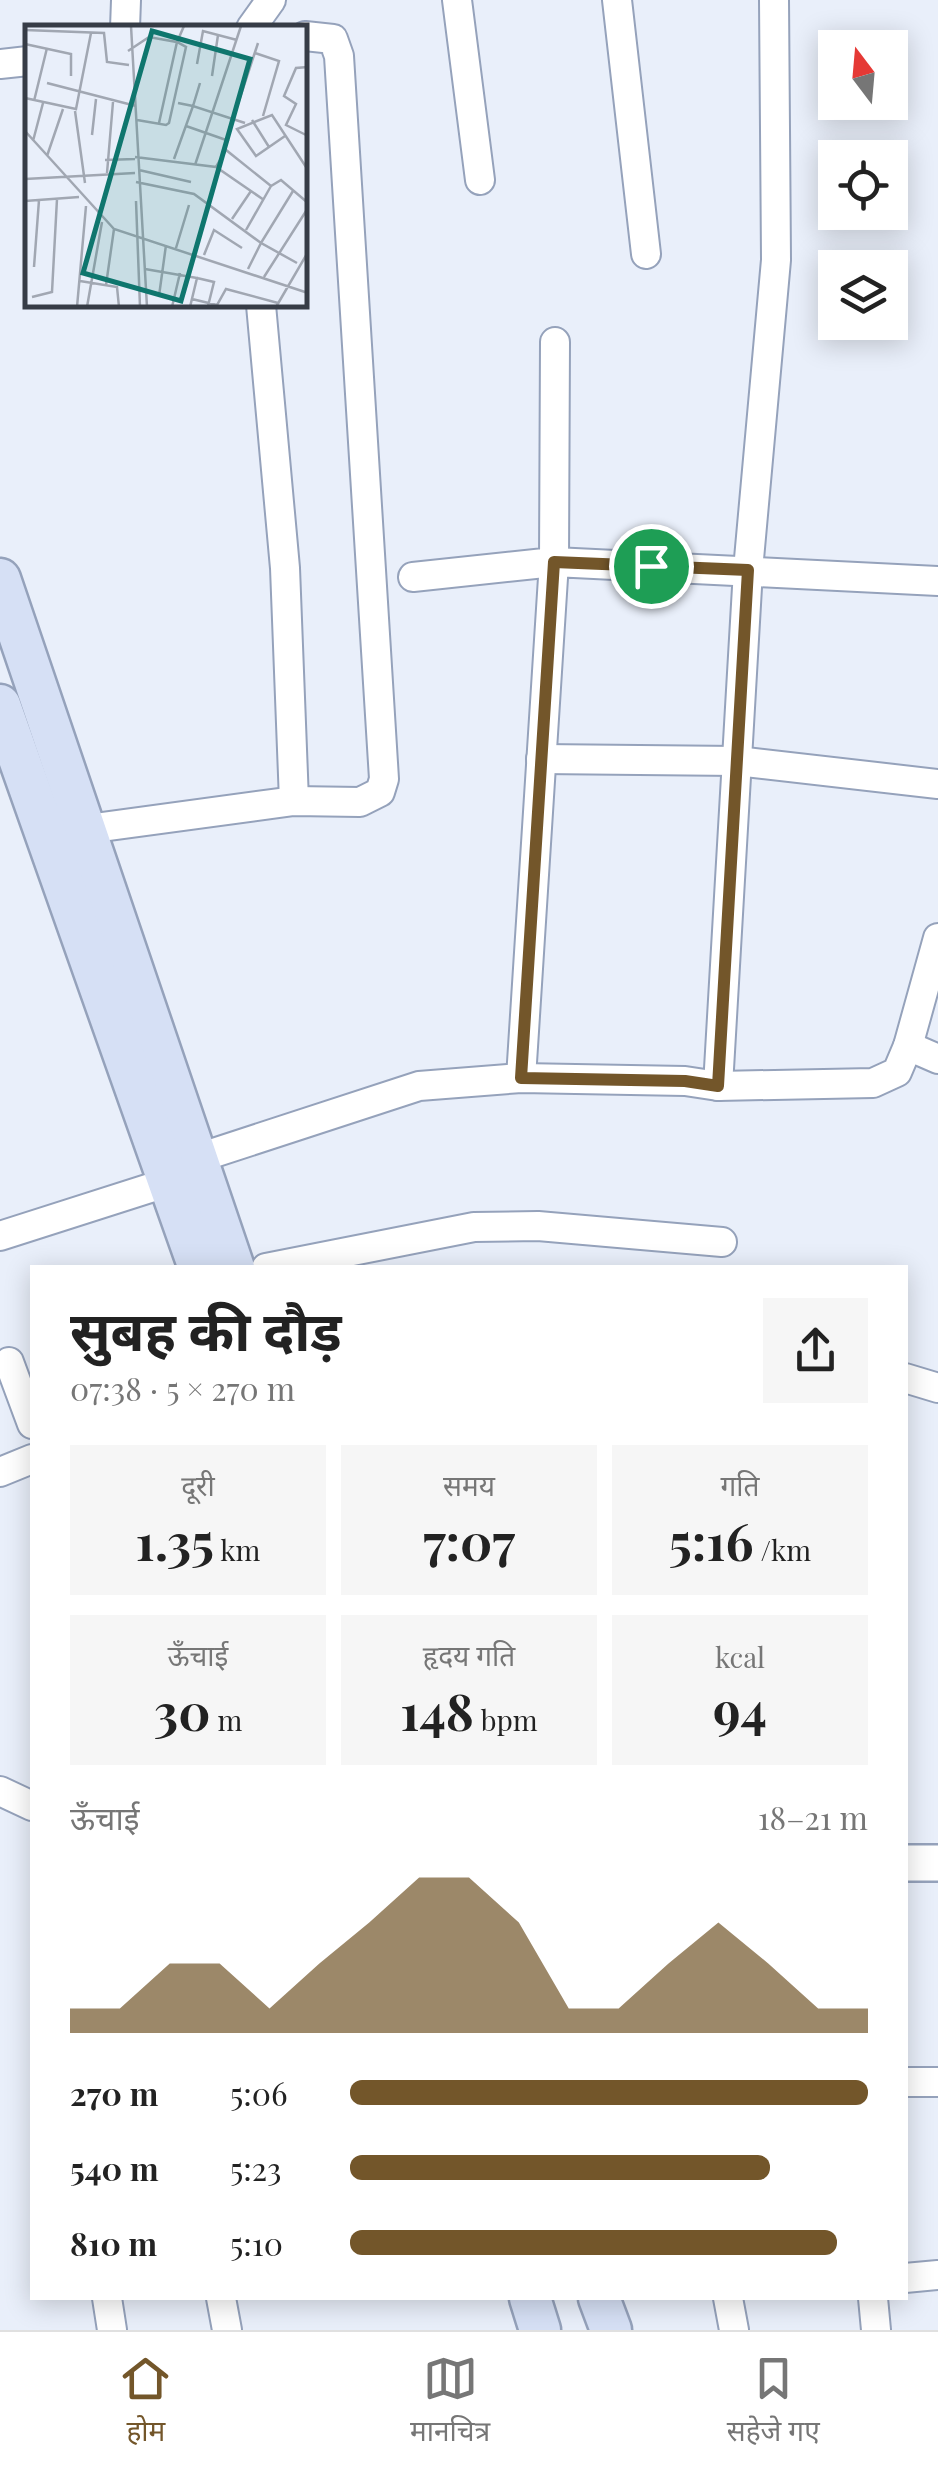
<!DOCTYPE html>
<html lang="hi">
<head>
<meta charset="utf-8">
<style>
  :root { --surface:#fff; --page:#f6f6f6; --text:#222; --muted:#767676; --line:#e0e0e0; --accent:#73562a }
  body { margin:0; font-family:"Playfair Display","Noto Sans Devanagari",serif; background:var(--page); color:var(--text); height:100vh; display:flex; flex-direction:column; font-size:38px; white-space:nowrap }
  * { box-sizing:border-box; margin:0 }
  p { font-size:32px; color:var(--muted) }
  .icon { flex:none; width:55px; height:55px; fill:none; stroke:currentColor; stroke-width:2; stroke-linecap:round; stroke-linejoin:round }
  .map { position:relative; flex:1; overflow:hidden }
  .sheet { position:absolute; left:30px; top:1265px; width:878px; height:1035px; display:flex; flex-direction:column; background:var(--surface); border-radius:0px; box-shadow:0 5px 25px #0003 }
  .sheet>* { flex:none }
  .needle { width:65px; rotate:344deg }
  .controls { position:absolute; left:818px; top:30px; display:grid; gap:20px }
  .controls a { display:grid; place-items:center; width:90px; height:90px; border-radius:0px; background:var(--surface); box-shadow:0 5px 25px #0003; font-size:50px }
  .pin { position:absolute; display:grid; place-items:center; width:85px; height:85px; color:#fff; margin:-42px; border:5px solid #fff; border-radius:50%; box-shadow:0 2px 10px #0007 }
  .round { display:grid; place-items:center; flex:none; width:105px; height:105px; border-radius:0px; background:var(--page) }
  .headline { display:flex; align-items:center; justify-content:space-between; height:170px; padding:0 40px }
  h1 { font-size:55px; font-weight:700; line-height:75px }
  .figures { display:grid; grid-template-columns:repeat(3,1fr); gap:15px; height:170px; padding:10px 40px }
  .figures div { display:grid; align-content:center; border-radius:0px; background:var(--page); text-align:center }
  .figures b { font-size:50px; font-weight:700 }
  .figures small { font-size:28px; font-weight:400 }
  .figures p { font-size:28px }
  .chart { height:280px; padding:20px 40px }
  .chart p { display:flex; justify-content:space-between }
  .chart svg { width:100%; height:180px; margin-top:10px; fill:var(--accent); opacity:.7 }
  ul { padding:0 40px; list-style:none; font-size:32px }
  li { display:grid; grid-template-columns:160px 120px 1fr; align-items:center; height:75px }
  li i { height:25px; border-radius:12px; background:var(--accent) }
  .tabs { display:flex; justify-content:space-around; align-items:center; height:140px; border-top:2px solid var(--line); background:var(--surface); font-size:28px; color:var(--muted) }
  .tabs a { display:grid; justify-items:center; gap:5px }
  .tabs .current { color:var(--accent) }
  .map>svg:first-child { display:block }
  .lines { fill:none; stroke-linecap:round; stroke-linejoin:round }
  .minor-casing { stroke:#95a2bb; stroke-width:32 }
  .tertiary-casing { stroke:#95a2bb; stroke-width:40 }
  .secondary-casing { stroke:#95a2bb; stroke-width:45 }
  .minor { stroke:#fff; stroke-width:28 }
  .tertiary { stroke:#fff; stroke-width:35 }
  .secondary { stroke:#d6e0f5; stroke-width:40 }
  .route-casing { stroke:#fff; stroke-width:20 }
  .route { stroke:#73562a; stroke-width:12 }
  .inset-road { fill:none; stroke:#a1a7b2; stroke-width:2.5 }
  .view { fill:#0f766e; fill-opacity:0.15; stroke:#0f766e; stroke-width:5 }
  .inset-edge { fill:none; stroke:#363c46; stroke-width:5 }
</style>
</head>
<body>
<div class="map">
<svg width="938" height="2330" viewBox="0 0 938 2330">
  <rect width="100%" height="100%" fill="#e9effa"/>
  <g class="lines">
    <defs>
      <g id="minor">
        <path d="M457,0L480,180"/>
        <path d="M617,0L646,254"/>
        <path d="M125,28L126,0"/>
        <path d="M251,28L271,0"/>
        <path d="M0,64L28,61"/>
        <path d="M261,305L285,568L294,801"/>
        <path d="M413,577L554,562L555,342"/>
        <path d="M541,759L737,761L938,784"/>
        <path d="M87,829L294,801L360,802L380,792L384,779L339,56L333,39L305,36"/>
        <path d="M908,1046L938,938"/>
        <path d="M521,1078L554,562L938,581"/>
        <path d="M718,1086L748,570L776,260L774,0"/>
        <path d="M180,1164L419,1086L521,1078L685,1081L718,1086L873,1083L897,1072L908,1046L938,1059"/>
        <path d="M0,1236L169,1182"/>
        <path d="M266,1268L474,1227L538,1226L722,1242"/>
        <path d="M9,1362L32,1424"/>
        <path d="M905,1378L938,1388"/>
        <path d="M0,1472L32,1459"/>
        <path d="M0,1791L32,1806"/>
        <path d="M905,2082H938"/>
        <path d="M905,2278L938,2275"/>
        <path d="M107,2298L112,2330"/>
        <path d="M221,2298L227,2330"/>
        <path d="M728,2298L734,2330"/>
        <path d="M873,2298L876,2330"/>
      </g>
      <path id="tertiary" d="M905,1863H938"/>
      <g id="secondary">
        <path d="M0,579L234,1268"/>
        <path d="M0,705L199,1268"/>
        <path d="M530,2298L540,2330"/>
        <path d="M599,2298L611,2330"/>
      </g>
    </defs>
    <use href="#minor" class="minor-casing"/>
    <use href="#tertiary" class="tertiary-casing"/>
    <use href="#secondary" class="secondary-casing"/>
    <use href="#minor" class="minor"/>
    <use href="#tertiary" class="tertiary"/>
    <use href="#secondary" class="secondary"/>
  </g>
  <g class="lines">
    <defs>
      <path id="route" d="M554,562L748,570L718,1086L685,1081L521,1078Z"/>
    </defs>
    <use href="#route" class="route-casing"/>
    <use href="#route" class="route"/>
  </g>
  <g transform="translate(25 25)">
    <rect width="282" height="282" fill="#e9effa"/>
    <path class="inset-road" d="M106,1L122,282M0,5L79,8L82,37L104,40M0,19L46,29V51M103,26L124,12L152,17L159,1M230,28L254,36L238,91M172,39L178,6L212,15M283,42L271,43L259,71L271,79L261,100L283,111M187,51L193,10M22,58L111,81M0,73L51,84L66,8M9,76L22,23M153,78L168,81L175,58M50,86L60,158M208,94L233,18M112,95L141,100L144,98L161,22L152,17L134,98M227,95L244,122M161,101L204,116M0,106L89,204L283,268M67,110L71,74M260,111L231,131L212,104L247,90L283,145M8,116L18,78M22,131L38,84M110,132L191,142L239,175M149,134L168,81L220,98M80,135L110,134M170,140L216,1M191,142L201,125L246,161L256,155L283,178M114,145L166,157M82,148L88,77M0,154L110,148M111,157L169,169L236,218L268,166M0,176L54,172M111,176L115,282M207,194L226,166M221,205L246,161M151,223L164,180M179,230L189,205L217,223M9,242L14,175M120,244L172,253L165,282M223,244L236,218L272,238M239,252L283,183M172,253L189,257L183,281M55,256L92,262L94,282M81,260L89,204M134,271L141,220M7,272L27,267L32,174M167,274L192,280L201,264L253,278M52,282L61,181M62,282L77,197M147,282L155,248M251,282L283,227"/>
    <path class="view" d="M127,6L225,34L156,276L58,248Z"/>
    <rect width="282" height="282" class="inset-edge"/>
  </g>
</svg>
<div class="controls">
<a><svg class="needle" viewBox="-14 -14 28 28"><path d="M0-13l5 13h-10z" fill="#e53935"/><path d="M0 13l5-13h-10z" fill="#767676"/></svg></a>
<a><svg class="icon" aria-label="locate" viewBox="0 0 24 24"><circle cx="12" cy="12" r="6"/><path d="M12 2v4M12 18v4M2 12h4M18 12h4"/></svg></a>
<a><svg class="icon" aria-label="layers" viewBox="0 0 24 24"><path d="M12 4l9 5-9 5-9-5zM3 14l9 5 9-5"/></svg></a>
</div>
<div class="pin" style="left:651px;top:566px;background:#1e9e55"><svg class="icon" aria-label="arrive" viewBox="0 0 24 24"><path d="M6 21V4h12l-3 4 3 4H6"/></svg></div>
<section class="sheet">
<div class="headline"><div><h1>सुबह की दौड़</h1><p>07:38 · 5 × 270 m</p></div><a class="round"><svg class="icon" aria-label="share" viewBox="0 0 24 24"><path d="M12 15V3M7 8l5-5 5 5M5 13v7h14v-7"/></svg></a></div>
<div class="figures">
<div><p>दूरी</p><b>1.35<small> km</small></b></div>
<div><p>समय</p><b>7:07</b></div>
<div><p>गति</p><b>5:16<small> /km</small></b></div>
</div>
<div class="figures">
<div><p>ऊँचाई</p><b>30<small> m</small></b></div>
<div><p>हृदय गति</p><b>148<small> bpm</small></b></div>
<div><p>kcal</p><b>94</b></div>
</div>
<div class="chart"><p><span>ऊँचाई</span>18–21 m</p>
<svg viewBox="0 0 160 44" preserveAspectRatio="none"><path d="M0 44V38L10 38L20 27L30 27L40 38L50 27L60 17L70 6L80 6L90 17L100 38L110 38L120 27L130 17L140 27L150 38L160 38V44z"/></svg>
</div>
<ul>
<li><b>270 m</b>5:06<i style="width:100%"></i></li>
<li><b>540 m</b>5:23<i style="width:81%"></i></li>
<li><b>810 m</b>5:10<i style="width:94%"></i></li>
</ul>
</section>
</div>
<nav class="tabs">
<a class="current"><svg class="icon" aria-label="home" viewBox="0 0 24 24"><path d="M3 11l9-7 9 7M6 9v11h12V9"/></svg>होम</a>
<a><svg class="icon" aria-label="map" viewBox="0 0 24 24"><path d="M3 6l6-2 6 2 6-2v14l-6 2-6-2-6 2zM9 4v14M15 6v14"/></svg>मानचित्र</a>
<a><svg class="icon" aria-label="saved" viewBox="0 0 24 24"><path d="M7 4h10v16l-5-4-5 4z"/></svg>सहेजे गए</a>
</nav>
</body>
</html>
